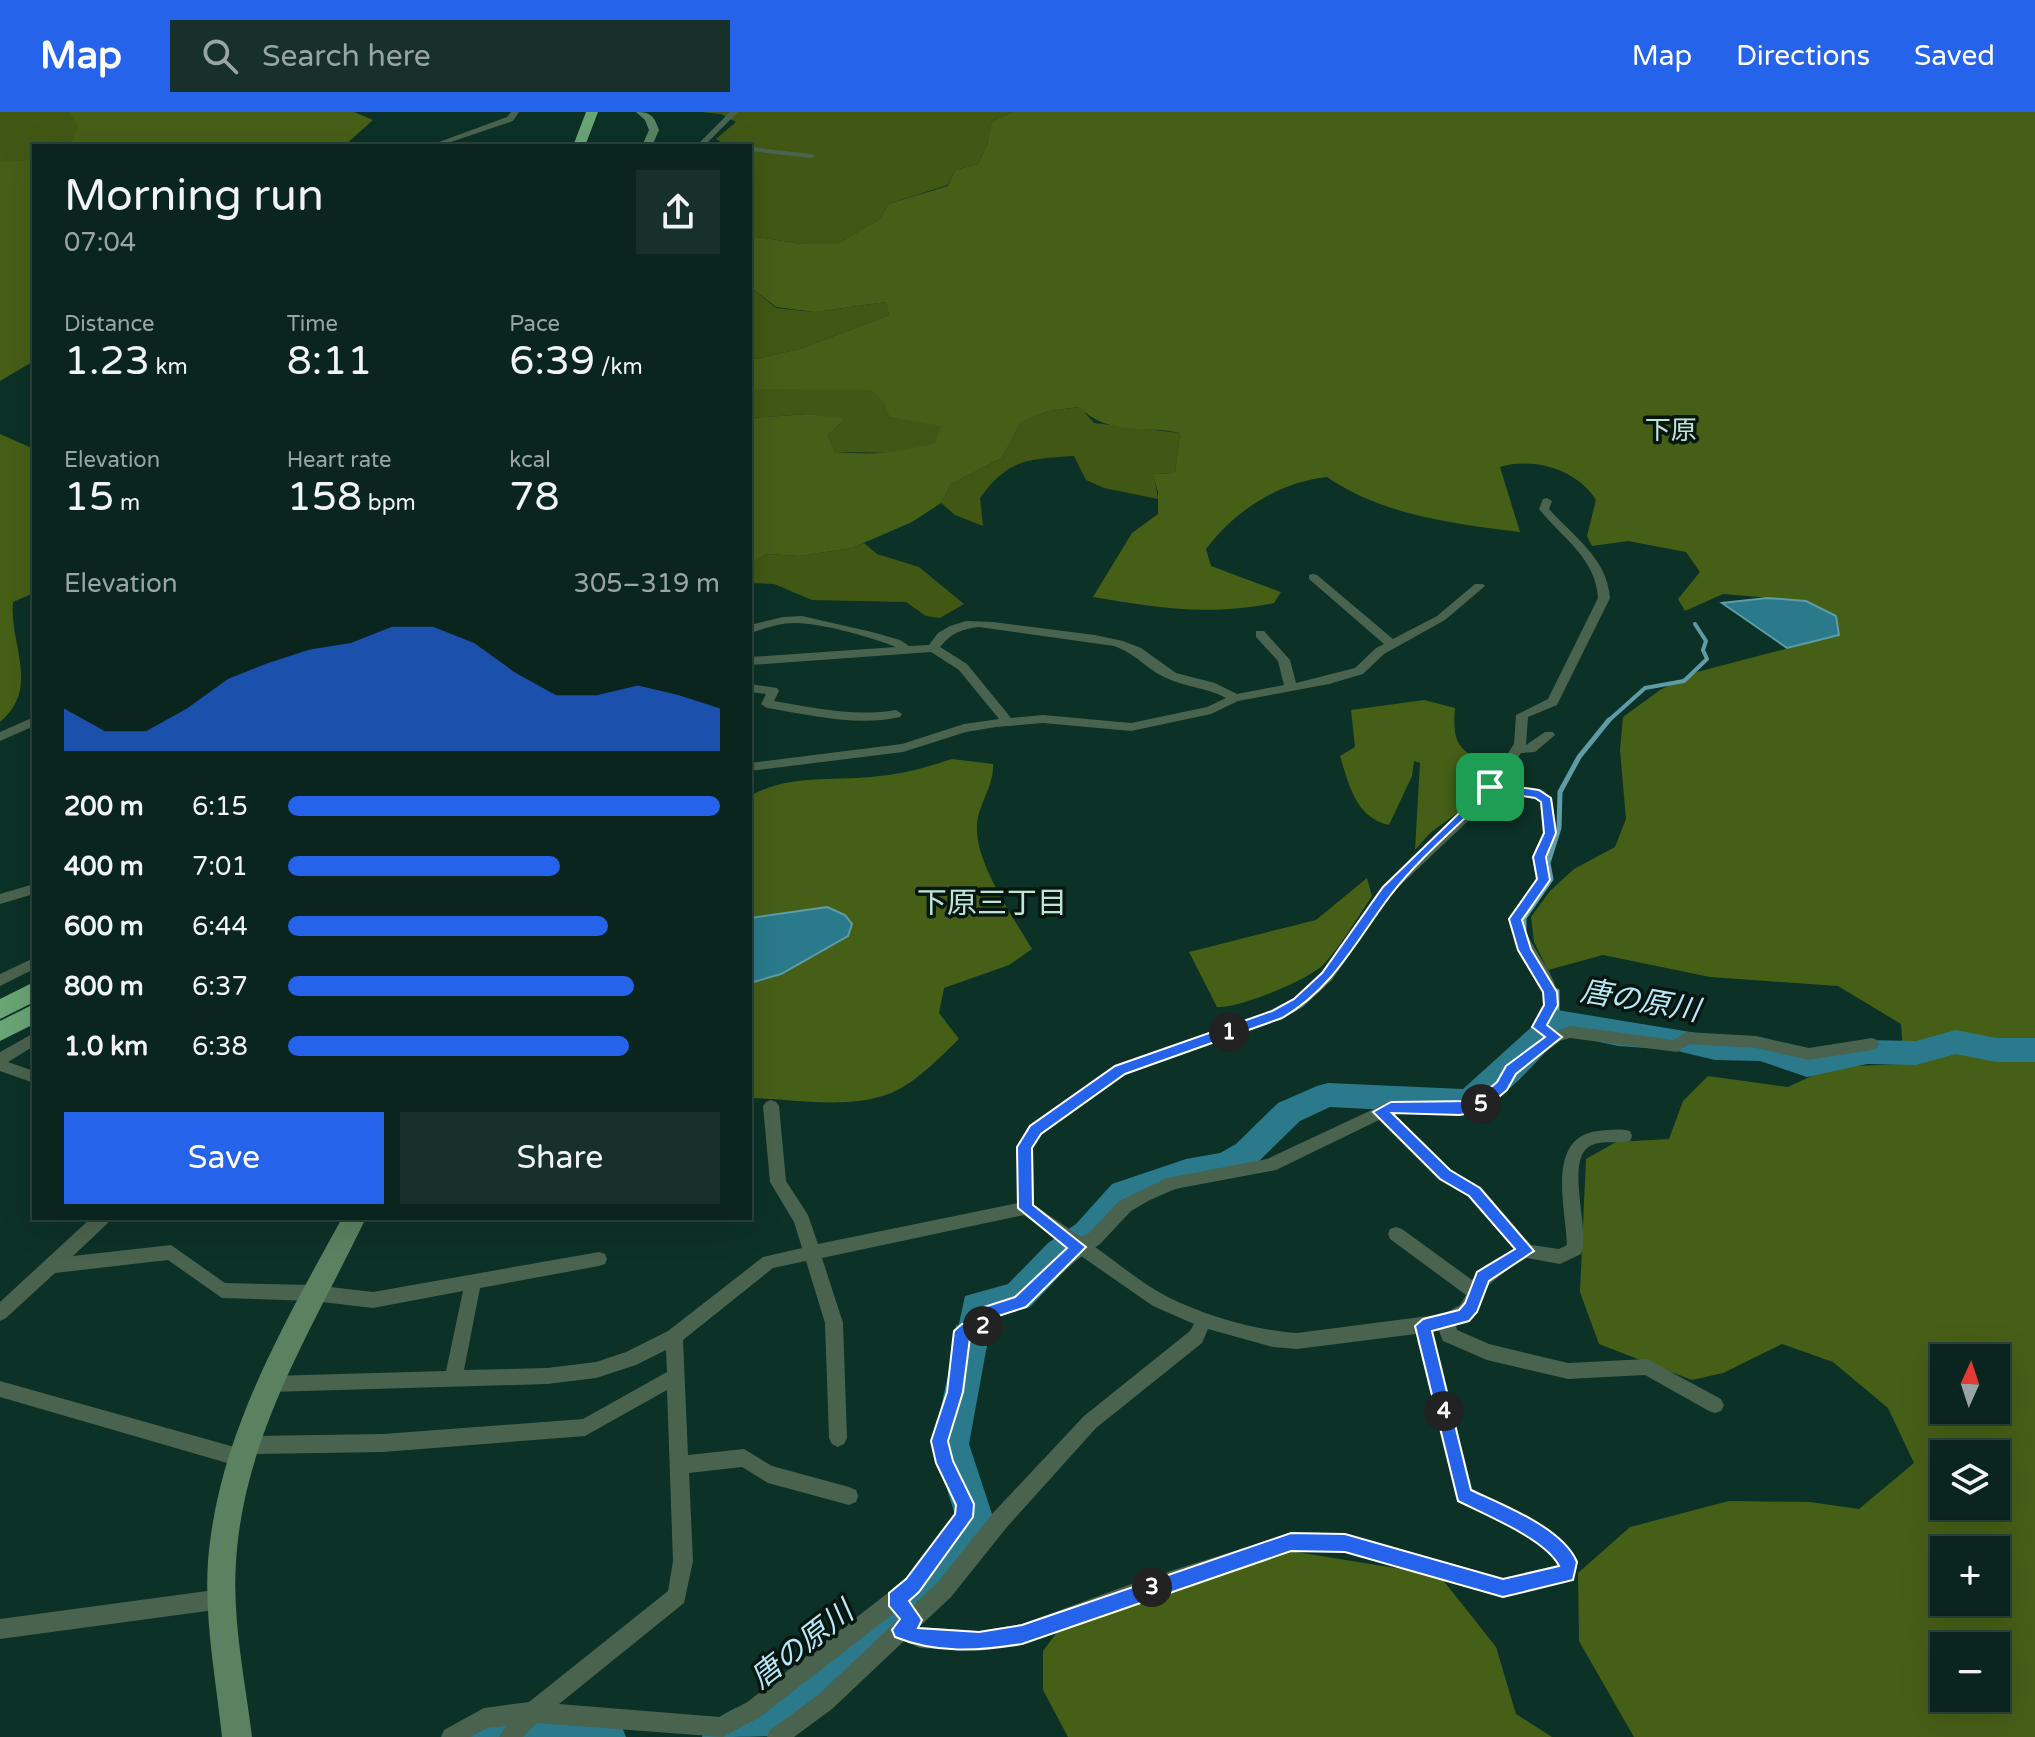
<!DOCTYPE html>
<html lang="en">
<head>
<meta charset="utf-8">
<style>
  :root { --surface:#09251d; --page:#17312a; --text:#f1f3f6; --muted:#99a5a4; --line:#29423b; --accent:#2563eb }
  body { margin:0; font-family:"Varela Round","Noto Sans JP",sans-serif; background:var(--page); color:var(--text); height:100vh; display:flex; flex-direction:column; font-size:30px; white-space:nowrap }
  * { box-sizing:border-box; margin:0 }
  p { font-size:26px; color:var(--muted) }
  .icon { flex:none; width:44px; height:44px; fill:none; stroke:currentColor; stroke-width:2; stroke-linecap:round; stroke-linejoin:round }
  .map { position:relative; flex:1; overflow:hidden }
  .details { position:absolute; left:32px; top:32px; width:720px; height:1076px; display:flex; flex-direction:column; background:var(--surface); border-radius:0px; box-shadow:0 8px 32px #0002,0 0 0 2px var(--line) }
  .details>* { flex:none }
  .needle { width:52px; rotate:3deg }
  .controls { position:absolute; left:1930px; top:1232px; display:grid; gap:16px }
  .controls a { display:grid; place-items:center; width:80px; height:80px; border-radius:0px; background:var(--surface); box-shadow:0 8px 32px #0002,0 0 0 2px var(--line); font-size:40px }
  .pin { position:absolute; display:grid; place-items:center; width:68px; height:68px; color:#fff; margin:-34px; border-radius:16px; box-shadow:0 4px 12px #0006 }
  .km { position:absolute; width:40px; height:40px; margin:-20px; border-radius:50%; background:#222; color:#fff; font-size:22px; line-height:40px; text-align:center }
  .round { display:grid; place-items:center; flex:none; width:84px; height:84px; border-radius:0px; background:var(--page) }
  .summary { display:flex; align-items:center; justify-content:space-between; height:136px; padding:0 32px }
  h1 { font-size:44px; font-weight:600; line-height:60px }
  .metrics { display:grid; grid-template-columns:repeat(3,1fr); gap:12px; height:136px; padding:8px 32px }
  .metrics div { display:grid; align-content:center }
  .metrics b { font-size:40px; font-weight:600 }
  .metrics small { font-size:22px; font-weight:400 }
  .metrics p { font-size:22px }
  .chart { height:224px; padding:16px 32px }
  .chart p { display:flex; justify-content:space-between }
  .chart svg { width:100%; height:144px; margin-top:8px; fill:var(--accent); opacity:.7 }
  .cta { display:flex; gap:16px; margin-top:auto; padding:16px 32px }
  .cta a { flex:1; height:92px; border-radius:0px; background:var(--accent); color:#fff; font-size:32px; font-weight:600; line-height:92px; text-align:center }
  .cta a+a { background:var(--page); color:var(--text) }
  ul { padding:0 32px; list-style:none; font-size:26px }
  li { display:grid; grid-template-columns:128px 96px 1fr; align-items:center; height:60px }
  li i { height:20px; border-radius:10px; background:var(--accent) }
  header { display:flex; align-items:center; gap:48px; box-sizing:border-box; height:112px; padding:0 40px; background:var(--accent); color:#fff }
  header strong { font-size:38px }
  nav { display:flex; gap:44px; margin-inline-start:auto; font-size:28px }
  .search { width:560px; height:72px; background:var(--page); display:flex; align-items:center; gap:20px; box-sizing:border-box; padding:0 28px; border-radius:0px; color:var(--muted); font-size:30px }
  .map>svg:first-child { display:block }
  .green { fill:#415815 }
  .forest { fill:#465f17; fill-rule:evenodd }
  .water { fill:#2a7a8c; stroke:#5e9ca7; stroke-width:2 }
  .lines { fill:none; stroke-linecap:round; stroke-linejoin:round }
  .stream-far1 { stroke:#5e9ca7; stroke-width:4 }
  .stream { stroke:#5e9ca7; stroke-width:5 }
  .river { fill:#2a7a8c; fill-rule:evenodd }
  .minor { fill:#4a634e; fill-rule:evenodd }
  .secondary { fill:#5a8261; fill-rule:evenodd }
  .trunk { fill:#6aa576; fill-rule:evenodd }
  .route { fill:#2563eb; stroke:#fff; stroke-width:2; fill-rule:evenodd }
  .labels { text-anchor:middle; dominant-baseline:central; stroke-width:7; stroke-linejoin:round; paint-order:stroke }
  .far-quarter-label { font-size:26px; fill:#bce5d6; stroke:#071611 }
  .neighbourhood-label { font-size:30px; fill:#bce5d6; stroke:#071611 }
  .water-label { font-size:30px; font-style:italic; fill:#b8e8f5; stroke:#071611 }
</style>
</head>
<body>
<header>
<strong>Map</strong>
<div class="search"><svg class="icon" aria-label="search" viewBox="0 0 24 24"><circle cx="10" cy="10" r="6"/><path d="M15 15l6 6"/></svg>Search here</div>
<nav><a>Map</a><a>Directions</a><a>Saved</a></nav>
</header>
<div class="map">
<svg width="2035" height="1625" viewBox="0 0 2035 1625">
  <rect width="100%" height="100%" fill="#0c3127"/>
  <g class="green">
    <path d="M0,0H84L77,34H34V55L0,57Z"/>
    <path d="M701,0H1013L992,9L987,33L978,52L955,58L948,73L888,92L880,107L837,132H802L750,124V34H727L716,27L736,10L721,2Z"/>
    <path d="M750,175L776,196L815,200L886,190L889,203L800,237L750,248Z"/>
    <path d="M833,276L872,278L883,288L889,305L942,313L935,330L903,341L835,340L828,323L844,308L808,302L750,306V277Z"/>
    <path d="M1080,295L1094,311L1180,321L1175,361L1154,362L1158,387L1104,376L1086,368L1074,344C1027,347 1008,347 980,386L983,414L955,403L941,391L951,372L1002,346L1021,310L1049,299Z"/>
    <path d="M864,431L877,442L919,455L964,492L940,506L926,504L906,490L812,488L774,472L750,471V452L767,442L799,444L852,436Z"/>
  </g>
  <g class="forest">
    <path d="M70,0H354L373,8L344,34H64L72,30L78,15Z"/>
    <path d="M1013,0H2035V1625H1634L1579,1529L1578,1461L1630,1415L1729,1389L1810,1390L1859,1397L1914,1351L1888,1296L1833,1250L1782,1232L1723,1261L1692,1268L1599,1232L1580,1180L1586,1047L1616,1030L1669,1027L1683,989L1708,964L1788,975L1831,955L1904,952L1901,912L1838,874L1710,865L1603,843L1548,858L1534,830L1531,805L1550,779L1574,757L1615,735L1626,707L1620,638L1623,605L1660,578L1697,560L1839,523L1836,504L1806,489L1723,482L1685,499L1678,487L1700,460L1686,440L1628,429L1592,434L1587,424L1596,388C1577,357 1533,345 1500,355L1520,420C1454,412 1382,403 1327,365C1277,371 1236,398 1206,437L1211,454L1281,480L1274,491C1206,504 1159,496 1093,485L1132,421L1158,402V380L1153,362L1175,361L1180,321C1143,313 1108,324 1079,295L1049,299L1021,310L1002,346L951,372L941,391L912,410L852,436L799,444L767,442L750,452V306L808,302L845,307L828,323L835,340C871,343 900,342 935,330L941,314L889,305L883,289L871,278L750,277V248L800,237L889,203L886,190L815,200L776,195L750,175V124L802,132H837L880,107L888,92L948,74L955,58L978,52L987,33L992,9ZM1944,1246H1996V1298H1944ZM1944,1342H1996V1394H1944ZM1944,1438H1996V1490H1944ZM1944,1534H1996V1586H1944Z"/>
    <path d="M34,48V249L0,269V50Z"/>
    <path d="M0,322L34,337V481L13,490C9,532 41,576 0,610Z"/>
    <path d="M1424,588L1455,596C1452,635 1460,639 1494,654L1460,699L1430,721L1415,738L1420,651L1414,649L1412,664L1389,713C1356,706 1349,673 1340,644L1355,635L1351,598Z"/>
    <path d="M952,647L993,652C994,674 979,691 977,712C974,750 1014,806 1032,837L1009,853L944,876L939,901L959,927C939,946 917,970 891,981C849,998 795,987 750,986V871L781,862L835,832L779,805L750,806V684C791,661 834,670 879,664C904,662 927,655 952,647Z"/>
    <path d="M1367,766L1372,784C1357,806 1343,831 1325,851C1310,868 1239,896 1217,895L1189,840L1316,808Z"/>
    <path d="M1271,1436L1439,1463L1496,1535L1516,1602L1552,1625H1068L1043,1578V1539L1078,1492Z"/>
  </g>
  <g class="water">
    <path d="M1767,486L1806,489L1836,504L1839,523L1787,536L1722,491Z"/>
    <path d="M827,795L845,803L852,812L848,824L781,862L750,871V806Z"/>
  </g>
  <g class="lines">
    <path class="stream-far1" d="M1607,610L1645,576L1684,569L1707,547L1703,538L1706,529L1695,512"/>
    <g class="stream">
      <path d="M1524,817V806L1551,767L1548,751L1559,716L1560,680L1579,645L1609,608"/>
      <path d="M1557,879V909"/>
    </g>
    <g class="river">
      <path d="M1557,898L1715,924L1761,925L1807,941L1867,928L1916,929L1956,918L1996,926H2035V950H1996L1956,942L1916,953L1867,952L1807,965L1760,949L1715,948L1673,938L1618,934L1563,922C1534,950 1506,990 1467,1002L1330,995L1300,1009L1258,1050L1238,1062L1186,1073L1134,1092L1100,1132L1072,1151L1030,1195L992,1206L969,1332L995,1411C969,1472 832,1599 770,1624C752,1625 722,1625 702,1625C712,1602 740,1596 760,1584C836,1538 903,1477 956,1406L933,1332L965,1184L1008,1172L1048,1131L1076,1112L1112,1072L1186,1047L1220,1041L1236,1032L1278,991L1317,974L1328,971L1463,977L1547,901Z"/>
      <path d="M543,1594L605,1604L620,1610L626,1625H468L474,1610Z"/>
    </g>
    <g class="minor">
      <path d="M511,0H519L513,9L439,34H428L507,5Z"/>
      <path d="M730,0H738L704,34H696Z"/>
      <path d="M750,35L811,42L815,44L811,46L750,39Z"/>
      <path d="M1547,386L1552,389L1549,397C1574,425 1607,446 1610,486L1557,593L1528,605L1526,633L1545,620H1553L1555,623L1535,640L1521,641L1500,672L1544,679L1552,689L1557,721L1547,745L1551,768L1522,808C1528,835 1560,864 1558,890C1558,898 1552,906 1548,913L1557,919L1570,914L1674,928L1686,920L1756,924L1809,936L1872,926L1877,928L1879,932L1877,936L1872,938L1809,948L1756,936L1689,932L1677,940L1570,926L1560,929L1516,962L1507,978L1483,998L1460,1003L1392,1001L1451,1058L1481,1075L1531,1133L1559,1137L1567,1133C1566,1097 1545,1025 1598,1019C1608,1018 1620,1016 1630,1019L1632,1024L1630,1029C1618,1032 1603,1028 1592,1033C1563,1045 1591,1118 1581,1142L1560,1152L1527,1146L1511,1155L1486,1175L1483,1186L1472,1204L1456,1214L1457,1218L1489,1232L1568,1251L1647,1247L1721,1287L1724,1293L1721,1299L1715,1301L1709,1299L1645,1263L1568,1267L1487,1248L1443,1229L1439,1219H1433L1472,1377C1505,1393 1563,1414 1578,1450L1573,1468L1503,1486L1345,1440L1291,1439L1142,1488L1022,1532L979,1539L920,1536L904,1529L832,1597L794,1625H767L770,1618L818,1583L937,1471L993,1401L1084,1304L1190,1219L1194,1212L1153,1194L1081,1144L1026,1195L995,1206L987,1225L970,1227L964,1280L949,1329L953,1349L974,1392L973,1405L920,1481L760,1605L723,1625L537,1611L523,1625H499L506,1614L487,1616L471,1625H441L444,1618L484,1596L529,1590L668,1479L673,1449L667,1278L585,1324L383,1340L248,1342L250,1346L247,1352L241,1355L0,1285V1269L238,1336L237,1333L240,1327L246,1324L383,1322L583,1307L667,1260L666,1238L636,1253L596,1266L547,1272L270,1280L264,1278L261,1272L264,1266L270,1264L446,1259L463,1179L373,1196L313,1189L222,1186L168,1148L55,1161L6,1206L0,1209V1190L91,1106H110L108,1111L73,1144L171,1133L225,1171L313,1173L373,1180L599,1140L605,1142L607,1147L605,1152L599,1154L480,1176L464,1258L547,1256L596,1250L626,1240L668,1219L763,1145L802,1136L794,1110L770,1070L763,994L766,990L771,988L776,990L779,994L786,1069L808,1103L818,1132L1018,1091L1017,1035L1029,1013L1115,954L1272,899L1293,887L1322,860L1382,775L1457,704L1496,660L1514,632L1516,603L1548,587L1598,486C1596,446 1562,426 1539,397L1543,387ZM1493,680L1535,686L1540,690L1543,721L1533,745L1537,767L1508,807C1513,833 1546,870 1544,891C1542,900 1536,908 1532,915L1544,925L1506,954L1497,970L1474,988L1460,991L1391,989L1267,1047L1167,1066L1119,1089L1089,1121L1081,1125L1034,1093L1033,1036L1041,1023L1125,962L1282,907L1303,895L1332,868L1392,781L1467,710ZM1379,1008L1439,1068L1469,1085L1514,1137L1484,1154L1472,1168L1402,1117L1396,1115L1390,1117L1388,1122L1390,1127L1466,1183L1460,1193L1444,1202L1297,1221C1254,1218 1205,1204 1166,1184C1141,1171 1118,1151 1095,1135L1101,1131L1131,1099L1148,1089L1175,1077L1276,1058ZM1024,1103L1068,1135L1014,1184L983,1195L976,1211L956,1213L946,1280L931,1329L935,1351L956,1393L955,1402L906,1467L746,1591L720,1605L559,1592L684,1491L693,1449L689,1361L742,1355L768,1371L849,1393L856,1390L858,1384L856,1378L849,1375L772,1354L744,1337L688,1343L683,1228L773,1156L806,1149L825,1211L829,1326L832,1332L838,1335L844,1332L847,1326L843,1211L822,1146ZM1208,1217L1273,1235L1297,1237L1416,1222L1457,1389C1492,1406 1535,1421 1558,1453L1503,1466L1345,1422L1291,1421L1142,1468L1022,1512L979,1519L919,1515L951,1485L1007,1415L1096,1316L1202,1231Z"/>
      <path d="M1313,462L1317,463L1393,527L1437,504L1475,472H1483L1485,474L1445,508L1384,542L1363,562L1329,572L1238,589L1211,602L1131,619L1043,611L996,615L966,620L903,640L750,659V651L902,632L964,612L999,607L959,558L931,540L750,553V545L896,535C871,525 819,510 793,511C778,511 764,517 750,521V513L783,505L802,504L872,520L900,528L909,534L929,533L938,521L950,514L966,509L993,510L1095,523L1123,529L1141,536L1176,561L1215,571L1237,582L1284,573L1278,549L1256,525V519H1264L1290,548L1296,571L1355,556L1376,536L1384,532L1309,467V463ZM979,515L1114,534C1138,543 1144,555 1164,565C1184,575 1206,575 1226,586L1207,595L1131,611L1043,603L1011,606L967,552L940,535C951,521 962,517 979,515Z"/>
      <path d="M750,572L777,576L779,579L774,589C815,596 855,605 896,598L902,602L900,605C856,615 811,603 767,596L761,592L766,582L750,580Z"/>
      <path d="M34,605V614L0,629V620Z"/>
      <path d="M34,772V782L0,792V782Z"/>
      <path d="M34,846V857L0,874V862Z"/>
      <path d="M34,921V934L8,950L34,959V971L0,959V940Z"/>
      <path d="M222,1477L229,1480L232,1487L229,1494L222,1497L0,1527V1507Z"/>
    </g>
    <g class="secondary">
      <path d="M636,0C651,0 654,4 659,18L652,34H642L649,18L645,8Z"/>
      <path d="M342,1106H366C312,1218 244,1322 236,1450C232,1508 245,1567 252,1625H222C216,1567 204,1508 208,1449C218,1324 283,1214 342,1106Z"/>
    </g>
    <g class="trunk">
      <path d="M586,0H598L585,34H573Z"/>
      <path d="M34,870V890L0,907V887Z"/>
      <path d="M34,892V912L0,929V909Z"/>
    </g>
  </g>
  <path class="route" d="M1490,671L1539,678L1551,686L1556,721L1546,745L1550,768L1522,808L1531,837L1557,880L1558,893L1547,913L1562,925L1516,962L1507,978L1483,998L1460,1003L1392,1001L1450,1058L1480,1076L1534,1139L1489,1169L1477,1200L1469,1209L1432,1219L1471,1378C1503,1393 1563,1416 1577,1450L1573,1468L1503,1485L1345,1440L1291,1439L1022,1532C978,1539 937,1542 895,1525L892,1518L900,1507L889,1494V1481L906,1467L955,1402L956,1393L936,1351L931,1329L947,1280L954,1219L962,1212L976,1211L984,1195L1015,1185L1067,1136L1018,1096L1017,1035L1030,1014L1115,954L1272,899L1294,887L1322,861L1383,775ZM1493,679L1535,686L1541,690L1544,721L1533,745L1537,767L1509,807L1518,838L1543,880L1544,893L1532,915L1545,925L1506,954L1497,970L1474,989L1391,990L1373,1000L1440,1067L1469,1084L1515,1137L1477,1160L1465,1191L1459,1198L1423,1207L1415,1214L1458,1389C1484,1402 1547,1428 1559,1454L1503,1467L1345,1422L1291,1421L1022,1513L979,1520L918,1516L922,1508L909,1489L919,1480L973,1405L974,1392L953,1349L948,1329L963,1280L970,1226L986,1224L995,1205L1026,1195L1086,1135L1033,1093L1032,1036L1041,1022L1125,962L1282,906C1333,877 1356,829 1390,784C1419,746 1459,713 1493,679Z"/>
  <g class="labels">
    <g class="far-quarter-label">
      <text x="1671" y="318">下原</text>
    </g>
    <g class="neighbourhood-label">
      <text x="992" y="791">下原三丁目</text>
    </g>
    <g class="water-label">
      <text transform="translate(1640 889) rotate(10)">唐の原川</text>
      <text transform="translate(802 1533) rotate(-38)">唐の原川</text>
    </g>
  </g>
</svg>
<div class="controls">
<a><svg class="needle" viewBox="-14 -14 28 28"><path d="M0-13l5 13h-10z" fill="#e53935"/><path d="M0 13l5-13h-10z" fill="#99a5a4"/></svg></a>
<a><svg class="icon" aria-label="layers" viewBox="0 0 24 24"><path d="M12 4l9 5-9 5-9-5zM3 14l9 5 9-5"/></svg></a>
<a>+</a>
<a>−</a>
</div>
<div class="pin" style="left:1490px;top:675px;background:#1e9e55"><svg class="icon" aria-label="arrive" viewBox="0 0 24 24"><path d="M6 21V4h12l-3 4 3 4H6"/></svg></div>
<b class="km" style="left:1229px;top:920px">1</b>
<b class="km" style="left:983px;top:1214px">2</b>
<b class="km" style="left:1152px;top:1475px">3</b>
<b class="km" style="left:1444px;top:1299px">4</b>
<b class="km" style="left:1481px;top:992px">5</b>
<section class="details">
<div class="summary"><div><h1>Morning run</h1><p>07:04</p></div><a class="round"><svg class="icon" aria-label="share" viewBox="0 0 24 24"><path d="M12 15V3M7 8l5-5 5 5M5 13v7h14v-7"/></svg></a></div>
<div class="metrics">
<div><p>Distance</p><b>1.23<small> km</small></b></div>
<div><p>Time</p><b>8:11</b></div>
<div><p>Pace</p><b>6:39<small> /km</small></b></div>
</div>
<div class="metrics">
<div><p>Elevation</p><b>15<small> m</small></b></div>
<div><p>Heart rate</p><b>158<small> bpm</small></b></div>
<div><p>kcal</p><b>78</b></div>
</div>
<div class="chart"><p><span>Elevation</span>305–319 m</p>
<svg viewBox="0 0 160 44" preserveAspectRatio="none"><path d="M0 44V31L10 38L20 38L30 31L40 22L50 17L60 13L70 11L80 6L90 6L100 11L110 20L120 27L130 27L140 24L150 27L160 31V44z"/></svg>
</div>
<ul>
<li><b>200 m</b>6:15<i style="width:100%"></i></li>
<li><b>400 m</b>7:01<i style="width:63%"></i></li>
<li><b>600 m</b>6:44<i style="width:74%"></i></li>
<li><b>800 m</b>6:37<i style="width:80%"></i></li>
<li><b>1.0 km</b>6:38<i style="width:79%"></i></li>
</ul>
<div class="cta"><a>Save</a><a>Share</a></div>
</section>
</div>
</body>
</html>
